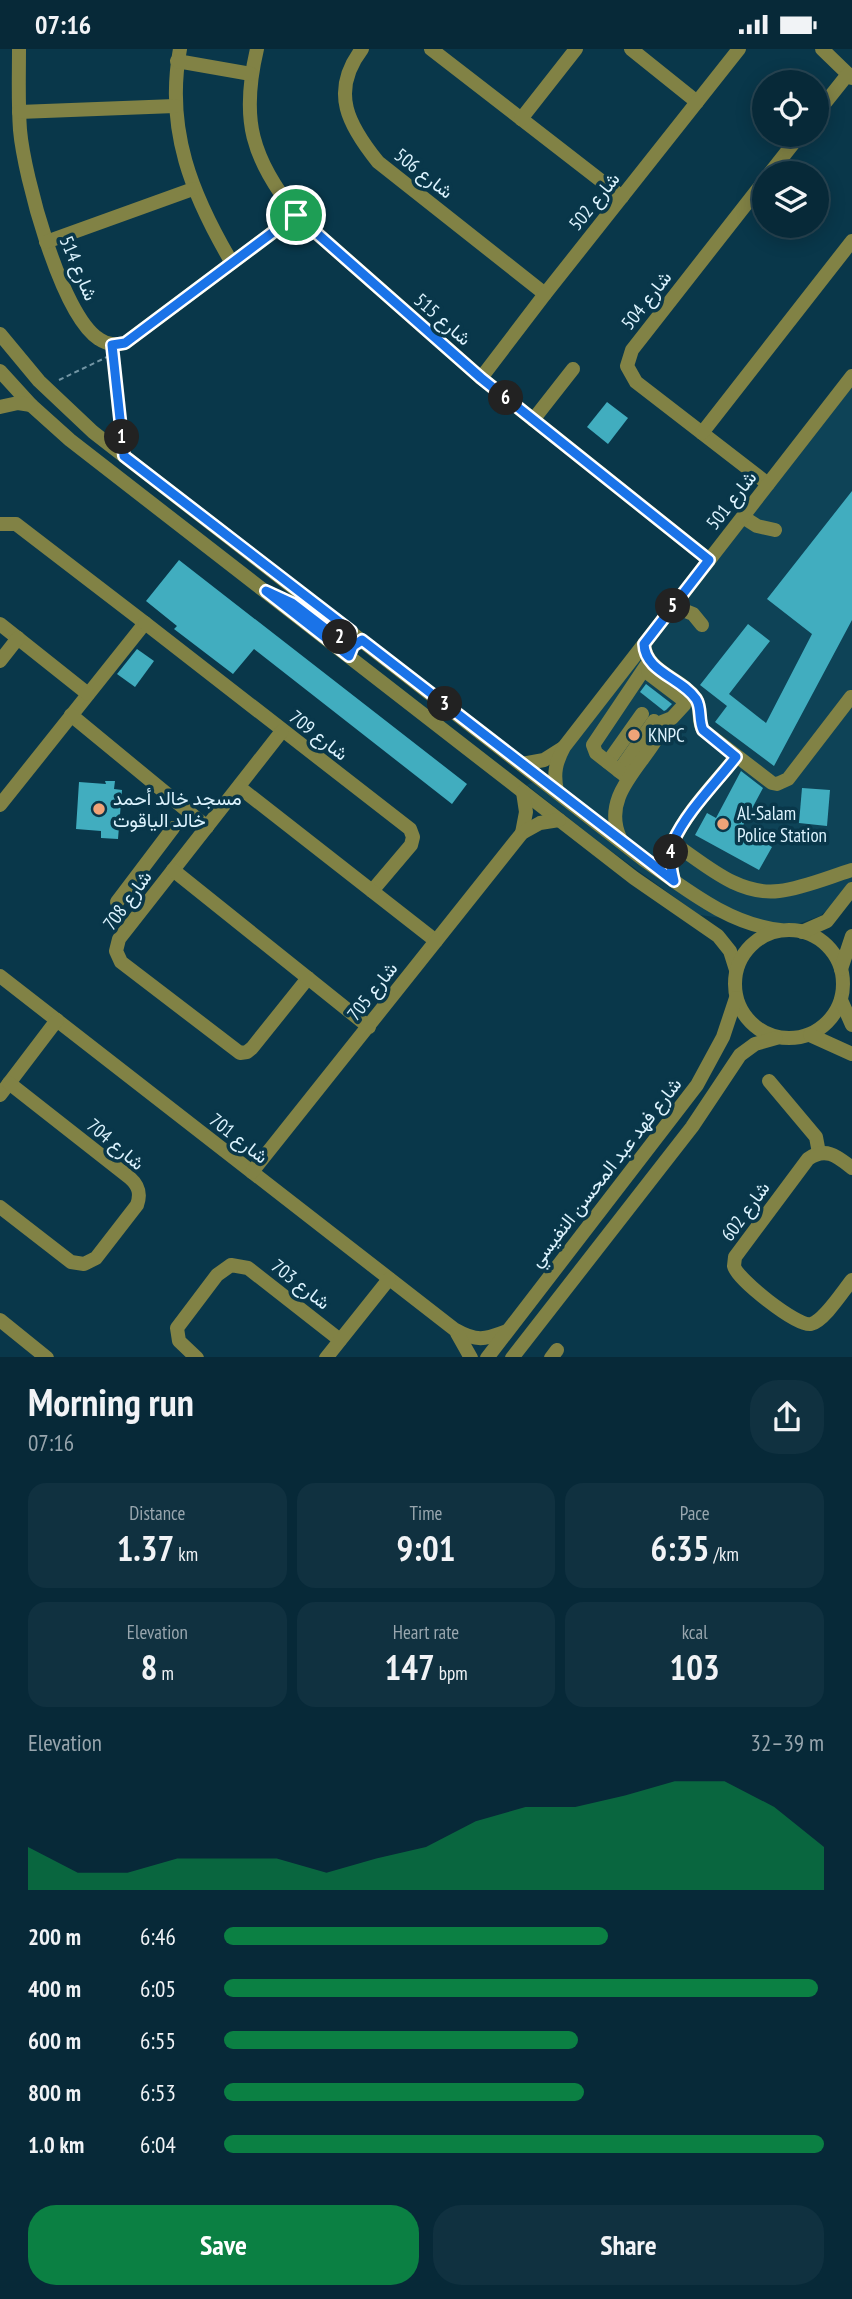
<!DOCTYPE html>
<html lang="en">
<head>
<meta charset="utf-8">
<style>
  :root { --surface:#072938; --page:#103140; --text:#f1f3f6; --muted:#98a6ae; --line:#284553; --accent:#0b8043 }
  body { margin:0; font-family:"PT Sans Narrow",Vazirmatn,sans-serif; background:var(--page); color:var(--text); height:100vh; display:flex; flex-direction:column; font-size:26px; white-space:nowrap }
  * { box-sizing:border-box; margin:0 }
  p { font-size:23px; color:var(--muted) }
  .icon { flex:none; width:38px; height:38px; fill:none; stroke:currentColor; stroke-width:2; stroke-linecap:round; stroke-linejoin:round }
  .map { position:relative; height:1308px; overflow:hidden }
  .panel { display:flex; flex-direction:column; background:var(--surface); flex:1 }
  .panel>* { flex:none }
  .buttons { position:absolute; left:752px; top:21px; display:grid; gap:14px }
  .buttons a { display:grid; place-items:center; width:77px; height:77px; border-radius:50%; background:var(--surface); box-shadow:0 4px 18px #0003,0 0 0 2px var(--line); font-size:35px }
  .pin { position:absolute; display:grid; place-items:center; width:60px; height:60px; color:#fff; margin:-30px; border:4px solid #fff; border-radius:50%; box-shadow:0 2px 7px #0007 }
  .km { position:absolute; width:35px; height:35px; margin:-18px; border-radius:50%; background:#222; color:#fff; font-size:19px; line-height:35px; text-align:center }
  .round { display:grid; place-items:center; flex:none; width:74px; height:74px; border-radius:28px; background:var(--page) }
  .summary { display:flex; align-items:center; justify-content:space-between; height:119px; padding:0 28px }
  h1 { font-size:38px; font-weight:700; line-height:52px }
  .figures { display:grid; grid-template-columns:repeat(3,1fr); gap:10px; height:119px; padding:7px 28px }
  .figures div { display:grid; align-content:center; border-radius:18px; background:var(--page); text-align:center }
  .figures b { font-size:35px; font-weight:700 }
  .figures small { font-size:19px; font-weight:400 }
  .figures p { font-size:19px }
  .chart { height:196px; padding:14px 28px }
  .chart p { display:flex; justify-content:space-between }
  .chart svg { width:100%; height:126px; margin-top:7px; fill:var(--accent); opacity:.7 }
  .cta { display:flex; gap:14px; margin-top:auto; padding:14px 28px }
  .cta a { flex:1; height:80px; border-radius:28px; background:var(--accent); color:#fff; font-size:28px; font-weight:700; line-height:80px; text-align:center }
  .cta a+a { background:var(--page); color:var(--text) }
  ul { padding:0 28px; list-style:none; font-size:23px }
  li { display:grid; grid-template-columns:112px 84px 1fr; align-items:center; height:52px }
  li i { height:18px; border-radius:9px; background:var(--accent) }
  .status { display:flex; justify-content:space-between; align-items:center; height:49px; padding:0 35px; background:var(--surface); direction:ltr }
  .status svg { height:19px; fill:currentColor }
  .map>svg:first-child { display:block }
  .built { fill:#0e4357 }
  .building { fill:#41adbf }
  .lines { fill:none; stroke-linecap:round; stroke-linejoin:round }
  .path { stroke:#7295a4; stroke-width:2; stroke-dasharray:5 3.5; stroke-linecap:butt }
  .minor { stroke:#818245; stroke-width:14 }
  .route-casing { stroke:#fff; stroke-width:14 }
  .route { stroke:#1a73e8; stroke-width:9 }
  .poi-dot { fill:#efa378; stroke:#09374a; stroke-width:2.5 }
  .labels { text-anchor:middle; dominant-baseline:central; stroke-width:7; stroke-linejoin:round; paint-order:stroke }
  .street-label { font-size:19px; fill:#dcf3fe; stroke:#09374a }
  .poi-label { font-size:19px; fill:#dcf3fe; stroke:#09374a; text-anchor:start }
</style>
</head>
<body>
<div class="status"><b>07:16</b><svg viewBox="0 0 49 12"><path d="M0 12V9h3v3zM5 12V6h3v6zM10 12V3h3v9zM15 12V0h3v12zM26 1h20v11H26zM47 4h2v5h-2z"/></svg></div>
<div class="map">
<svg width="852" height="1309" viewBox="0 0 852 1309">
  <rect width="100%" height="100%" fill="#09374a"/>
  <path class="built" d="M852,327V834L838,851L820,867L798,875H769L699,866L600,794L527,736L554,723L556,712Z"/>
  <g class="building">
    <path d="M607,353L628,369L608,395L587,378Z"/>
    <path d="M852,442V571L774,717L715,673L727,657L700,636L748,575L770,592L729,645L766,674L812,585L767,550Z"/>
    <path d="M179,511L467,735L452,755L254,600L233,625L174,580L177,577L146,552Z"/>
    <path d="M137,600L154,612L135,638L117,625Z"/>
    <path d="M646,635L672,655L666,661L664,662L640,643Z"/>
    <path d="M741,722L763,739L741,780L772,798L759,821L695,786L707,764L716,769Z"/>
    <path d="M105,732H115L114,740L122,741L118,790L101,789V782L76,780L79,733L106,735Z"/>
    <path d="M802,739L830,741L827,777L799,774Z"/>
  </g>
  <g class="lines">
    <g class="path">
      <path d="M114,307L122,389"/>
      <path d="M59,331L107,308"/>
    </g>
    <g class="minor">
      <path d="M19,0C19,27 18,54 20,81C24,127 61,266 99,290C108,296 115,296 125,294L296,166"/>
      <path d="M180,0C165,81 192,146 232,214"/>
      <path d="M257,0C240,72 252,108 296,166L481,329L709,511"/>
      <path d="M362,0C329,43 349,77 378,113L545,245"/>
      <path d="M431,0L622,148"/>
      <path d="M631,0L697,53"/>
      <path d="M822,0L852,29"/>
      <path d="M177,12L251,25"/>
      <path d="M19,63L175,57"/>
      <path d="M817,64L848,25"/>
      <path d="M521,70L576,0"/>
      <path d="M770,124L800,86"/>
      <path d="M765,131L632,301L627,317L636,333L768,435"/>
      <path d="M46,193L193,140"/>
      <path d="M0,285L39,332L93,383L644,811C686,840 728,875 780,881"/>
      <path d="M0,322L31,356L70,391L634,829L718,887L730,902L736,921"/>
      <path d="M481,329L545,245L739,0"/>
      <path d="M0,358L18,354L31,356"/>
      <path d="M533,371L573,320"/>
      <path d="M702,384L852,192"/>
      <path d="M743,468L757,477L775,481"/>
      <path d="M0,475H16L145,574L0,756"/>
      <path d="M673,557L693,565L702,576"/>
      <path d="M145,574L410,780L413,788L411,796L372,842"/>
      <path d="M0,575L88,645"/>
      <path d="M644,595C646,623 682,629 696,650C702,659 697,671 703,681L772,734L777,735L788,730L851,648"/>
      <path d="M0,612L18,589"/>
      <path d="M71,666L207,778"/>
      <path d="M282,682L119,890L116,902L121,913L240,1004L247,1003L252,999L308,929"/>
      <path d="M608,713L642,665"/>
      <path d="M522,715L544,711L563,699"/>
      <path d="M619,722L654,672"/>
      <path d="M628,729L596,704L593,696L648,614"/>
      <path d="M239,738L436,892"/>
      <path d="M557,742C553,724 556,713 564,698L852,327"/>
      <path d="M522,784L526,763L523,743"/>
      <path d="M620,789C602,749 638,721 657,689C660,684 659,678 662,673L672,669L684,656L682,650L649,625L648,616"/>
      <path d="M673,794C705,815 738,847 779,842C804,839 829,828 852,821"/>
      <path d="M173,821L369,978"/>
      <path d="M674,832C671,820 668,805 673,793C687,762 715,734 736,708"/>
      <path d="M117,853L173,779"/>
      <circle cx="789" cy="935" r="54"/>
      <path d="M802,883L827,872L852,840"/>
      <path d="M841,920L852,887"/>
      <path d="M0,927L454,1280C477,1293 484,1291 507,1282"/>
      <path d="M841,951L852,976"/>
      <path d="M810,986L852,1005"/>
      <path d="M769,1032L816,1088L819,1104"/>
      <path d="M0,1046L57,971"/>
      <path d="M852,1119C838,1108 826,1097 808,1110L735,1208L734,1217C737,1230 797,1278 811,1275C824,1272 843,1242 852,1231"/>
      <path d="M252,1123L522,784L540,774L559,771"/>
      <path d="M0,1158L71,1213L84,1215L96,1209L137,1156C141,1145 139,1137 130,1129L9,1034"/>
      <path d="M0,1271L47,1309"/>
      <path d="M457,1284L471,1309"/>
      <path d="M197,1309L179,1292L177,1279L217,1226L231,1216L248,1219L340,1291"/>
      <path d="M326,1309L389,1230"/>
      <path d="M487,1309L697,1036L723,988L736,949"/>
      <path d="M512,1309L692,1078L740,1006L755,995L776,989"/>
      <path d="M551,1309L557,1301"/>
    </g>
  </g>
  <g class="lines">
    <defs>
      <path id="route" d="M296,166L481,329L709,511L644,595C645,623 682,629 696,650C702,659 698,671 703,681L736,708C715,735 687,762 673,793C668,805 671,820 674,832L362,591L353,597L349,607L266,542L292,554L335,587L342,588L351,582L124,407L112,296L125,294Z"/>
    </defs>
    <use href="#route" class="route-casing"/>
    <use href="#route" class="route"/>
  </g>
  <g class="poi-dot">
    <circle cx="634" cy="686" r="7"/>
    <circle cx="99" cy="760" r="7"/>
    <circle cx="723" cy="775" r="7"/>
  </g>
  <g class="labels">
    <g class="street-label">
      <text transform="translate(424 124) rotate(38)">شارع 506</text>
      <text transform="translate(594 152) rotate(-51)">شارع 502</text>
      <text transform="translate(79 219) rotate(67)">شارع 514</text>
      <text transform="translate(646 251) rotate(-52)">شارع 504</text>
      <text transform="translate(443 270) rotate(41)">شارع 515</text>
      <text transform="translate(731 451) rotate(-52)">شارع 501</text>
      <text transform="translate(319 686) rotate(38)">شارع 709</text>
      <text transform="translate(127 851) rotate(-54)">شارع 708</text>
      <text transform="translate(372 942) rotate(-52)">شارع 705</text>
      <text transform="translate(239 1089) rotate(38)">شارع 701</text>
      <text transform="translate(116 1095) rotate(40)">شارع 704</text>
      <text transform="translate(605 1123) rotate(-52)">شارع فهد عبد المحسن النفيسي</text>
      <text transform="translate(745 1162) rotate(-54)">شارع 602</text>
      <text transform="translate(301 1235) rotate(38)">شارع 703</text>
    </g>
    <g class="poi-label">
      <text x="648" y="686">KNPC</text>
      <text x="113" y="749">مسجد خالد أحمد<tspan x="113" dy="22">خالد الياقوت</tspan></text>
      <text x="737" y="764">Al-Salam<tspan x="737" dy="22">Police Station</tspan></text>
    </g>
  </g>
</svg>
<div class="buttons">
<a><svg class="icon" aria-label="locate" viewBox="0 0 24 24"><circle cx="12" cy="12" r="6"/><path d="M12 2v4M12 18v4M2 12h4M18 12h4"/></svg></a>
<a><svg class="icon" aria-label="layers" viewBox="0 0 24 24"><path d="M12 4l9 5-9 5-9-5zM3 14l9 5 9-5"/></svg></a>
</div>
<div class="pin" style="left:296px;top:166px;background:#1e9e55"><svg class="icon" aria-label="arrive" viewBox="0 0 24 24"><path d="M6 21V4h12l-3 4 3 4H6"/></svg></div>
<b class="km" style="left:122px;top:388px">1</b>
<b class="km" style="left:340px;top:588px">2</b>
<b class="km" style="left:445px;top:655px">3</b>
<b class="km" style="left:671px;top:803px">4</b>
<b class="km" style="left:673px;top:557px">5</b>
<b class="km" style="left:506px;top:349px">6</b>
</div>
<section class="panel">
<div class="summary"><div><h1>Morning run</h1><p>07:16</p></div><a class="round"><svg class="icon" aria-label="share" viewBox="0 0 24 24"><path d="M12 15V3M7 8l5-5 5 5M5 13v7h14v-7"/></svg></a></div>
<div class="figures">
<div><p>Distance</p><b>1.37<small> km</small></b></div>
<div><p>Time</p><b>9:01</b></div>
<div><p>Pace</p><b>6:35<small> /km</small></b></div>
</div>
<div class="figures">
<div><p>Elevation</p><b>8<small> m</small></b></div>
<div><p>Heart rate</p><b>147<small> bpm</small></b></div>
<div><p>kcal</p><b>103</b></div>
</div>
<div class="chart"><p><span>Elevation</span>32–39 m</p>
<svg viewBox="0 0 160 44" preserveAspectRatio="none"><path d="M0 44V29L10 38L20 38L30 33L40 33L50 33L60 38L70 33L80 29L90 20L100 15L110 15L120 11L130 6L140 6L150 15L160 29V44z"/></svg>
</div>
<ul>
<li><b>200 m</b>6:46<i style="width:64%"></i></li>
<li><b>400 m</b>6:05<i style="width:99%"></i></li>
<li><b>600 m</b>6:55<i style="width:59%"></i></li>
<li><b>800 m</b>6:53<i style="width:60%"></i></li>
<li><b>1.0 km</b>6:04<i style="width:100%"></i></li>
</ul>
<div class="cta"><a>Save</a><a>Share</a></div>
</section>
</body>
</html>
